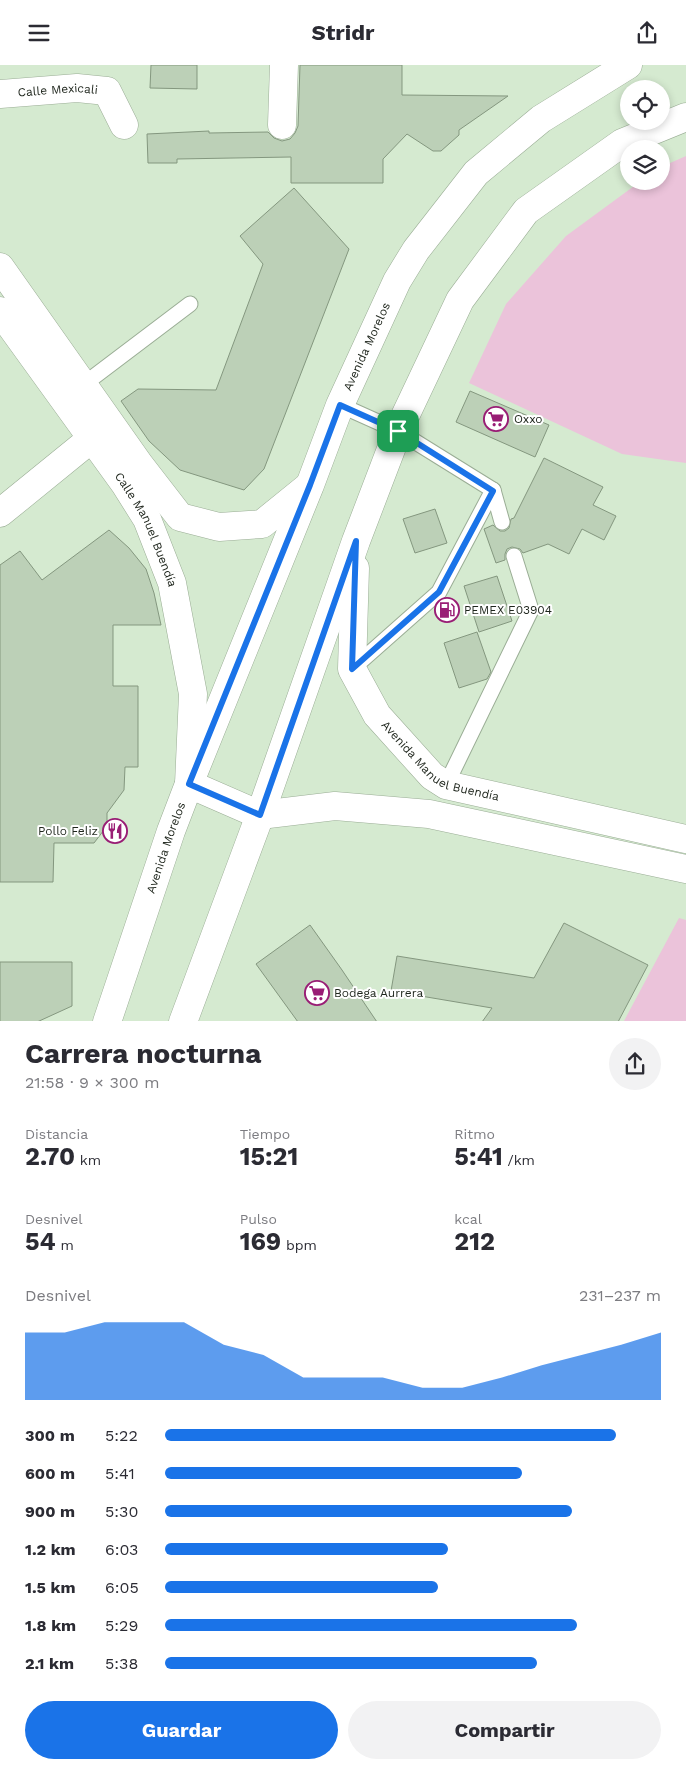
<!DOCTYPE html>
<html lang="es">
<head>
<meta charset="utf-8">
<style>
  :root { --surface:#fff; --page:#f2f2f3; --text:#2b2b33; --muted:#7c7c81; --accent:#1a73e8 }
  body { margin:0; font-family:"Work Sans",sans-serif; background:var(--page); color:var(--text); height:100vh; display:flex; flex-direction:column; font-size:19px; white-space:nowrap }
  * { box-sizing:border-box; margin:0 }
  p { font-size:16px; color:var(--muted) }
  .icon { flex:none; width:28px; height:28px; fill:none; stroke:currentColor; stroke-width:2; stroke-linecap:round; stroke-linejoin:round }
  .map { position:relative; height:956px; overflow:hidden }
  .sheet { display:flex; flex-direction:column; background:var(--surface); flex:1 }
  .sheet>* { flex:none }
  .tools { position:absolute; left:620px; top:15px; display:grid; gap:10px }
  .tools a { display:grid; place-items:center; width:50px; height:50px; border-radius:50%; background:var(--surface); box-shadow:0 2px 8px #0003; font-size:25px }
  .pin { position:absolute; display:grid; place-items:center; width:42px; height:42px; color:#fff; margin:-21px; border-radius:10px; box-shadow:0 2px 8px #0006 }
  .round { display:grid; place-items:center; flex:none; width:52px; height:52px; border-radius:26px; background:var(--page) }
  .head { display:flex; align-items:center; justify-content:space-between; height:85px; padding:0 25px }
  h1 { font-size:28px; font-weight:700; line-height:38px }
  .stats { display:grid; grid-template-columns:repeat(3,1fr); gap:8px; height:85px; padding:5px 25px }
  .stats div { display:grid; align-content:center }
  .stats b { font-size:25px; font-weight:700 }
  .stats small { font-size:14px; font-weight:400 }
  .stats p { font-size:14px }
  .chart { height:140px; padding:10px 25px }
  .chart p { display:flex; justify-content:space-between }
  .chart svg { width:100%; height:90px; margin-top:5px; fill:var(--accent); opacity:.7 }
  .cta { display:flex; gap:10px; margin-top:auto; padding:10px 25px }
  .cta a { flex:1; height:58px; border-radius:30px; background:var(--accent); color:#fff; font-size:20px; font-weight:700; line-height:58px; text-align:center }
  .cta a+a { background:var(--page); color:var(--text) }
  ul { padding:0 25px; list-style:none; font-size:16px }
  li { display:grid; grid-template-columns:80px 60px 1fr; align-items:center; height:38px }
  li i { height:12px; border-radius:6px; background:var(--accent) }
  header { display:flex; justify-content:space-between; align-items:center; height:65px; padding:0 25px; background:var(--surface); font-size:22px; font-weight:700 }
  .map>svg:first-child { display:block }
  .green { fill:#ebc3da }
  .building { fill:#bcd0b7; stroke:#84977f }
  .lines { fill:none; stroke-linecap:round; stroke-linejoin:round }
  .lane-casing { stroke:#9aad95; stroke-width:17 }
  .street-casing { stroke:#9aad95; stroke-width:29 }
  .secondary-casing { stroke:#9aad95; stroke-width:29 }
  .lane { stroke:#fff; stroke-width:15 }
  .street { stroke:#fff; stroke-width:28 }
  .secondary { stroke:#fff; stroke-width:28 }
  .route-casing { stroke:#fff; stroke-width:10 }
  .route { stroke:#1a73e8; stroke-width:6 }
  .labels { text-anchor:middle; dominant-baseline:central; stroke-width:4; stroke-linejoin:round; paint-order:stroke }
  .street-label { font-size:12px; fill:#1e251c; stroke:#fff }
  .poi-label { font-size:12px; fill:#1e251c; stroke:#fff; text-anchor:start }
</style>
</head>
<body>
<header><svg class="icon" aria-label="menu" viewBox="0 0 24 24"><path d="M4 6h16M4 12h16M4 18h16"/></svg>Stridr<svg class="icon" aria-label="share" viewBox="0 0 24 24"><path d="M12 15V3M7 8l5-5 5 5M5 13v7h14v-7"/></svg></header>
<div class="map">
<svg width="686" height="957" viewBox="0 0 686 957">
  <rect width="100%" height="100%" fill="#d5ead0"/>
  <g class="green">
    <path d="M686,91V398L622,389L469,318L506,239L566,171L641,116H661V102Z"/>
    <path d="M679,853L686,855V956H624Z"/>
  </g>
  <g class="building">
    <path d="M151,0H197V24L150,23Z"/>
    <path d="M300,0H402V30L508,31L459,65V70L441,86H433L407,69L383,94V118H291V92L177,94V98H148L147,69L209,66V68L268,67L274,73L282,76L290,74L295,68L298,61Z"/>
    <path d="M294,123L349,184L264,404L244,425L180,405L149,376L121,336L138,324L216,325L263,199L240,171Z"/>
    <path d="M470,326L549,360L535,392L456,357Z"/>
    <path d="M544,393L603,422L593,440L616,451L604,475L582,464L569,489L548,479L523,488L520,484L512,482L507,484L505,489V495L496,498L484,464L493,460L500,466H505L509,463L511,454L514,453Z"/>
    <path d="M435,444L447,478L415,488L403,454Z"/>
    <path d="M109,465L129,483L146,504L154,528L161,560H113V621H138V702H125L124,725L107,748V761L94,778H54L53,817H0V500L20,486L42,515Z"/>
    <path d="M497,511L512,556L479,567L464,521Z"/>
    <path d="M477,567L491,607L487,614L459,623L444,578Z"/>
    <path d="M564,858L648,900L618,957H482L492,943L391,926L397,891L534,913Z"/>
    <path d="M310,860L342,905L377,957H298L256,899Z"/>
    <path d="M0,897H72V941L37,957H0Z"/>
  </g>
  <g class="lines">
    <defs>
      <g id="lane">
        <path d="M83,320L190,239"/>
        <path d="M340,340L398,366L493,425L439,527L352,604"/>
        <path d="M493,425L502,457"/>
        <path d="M446,720L531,545L514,491"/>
      </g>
      <g id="street">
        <path id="s1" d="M0,29L77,23L107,26L124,60"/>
        <path d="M282,60L284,0"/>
        <path d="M0,448L91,374"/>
      </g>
      <g id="secondary">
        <path d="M0,202L139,399L180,452L219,462L262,459L309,421"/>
        <path id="s2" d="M0,246L125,419L147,454L172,518L193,629L189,719L260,750L335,741L429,749L686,804"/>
        <path id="s3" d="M355,503L352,604L377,650L432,711L446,720L686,774"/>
        <path id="s4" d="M107,957L171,766L189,719L310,420L340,340L397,216L416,185L476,108L541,54L628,0"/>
        <path d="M183,957L260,750L356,476L398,366L460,235L526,146L622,78L686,52"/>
      </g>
    </defs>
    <use href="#lane" class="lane-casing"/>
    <use href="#street" class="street-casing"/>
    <use href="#secondary" class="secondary-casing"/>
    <use href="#lane" class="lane"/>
    <use href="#street" class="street"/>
    <use href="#secondary" class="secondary"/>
  </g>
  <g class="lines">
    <defs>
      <path id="route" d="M340,340L398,366L493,426L439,527L352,604L356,476L260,750L189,719L310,420Z"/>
    </defs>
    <use href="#route" class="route-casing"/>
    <use href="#route" class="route"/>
  </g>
  <defs>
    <symbol id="supermarket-ring" viewBox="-11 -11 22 22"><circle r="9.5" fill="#fff" stroke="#991d75" stroke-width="1.5"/><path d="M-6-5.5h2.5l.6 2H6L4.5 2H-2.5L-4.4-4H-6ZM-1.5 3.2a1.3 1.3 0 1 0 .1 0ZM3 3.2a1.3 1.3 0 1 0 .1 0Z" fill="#991d75"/></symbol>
    <symbol id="fuel-ring" viewBox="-11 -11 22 22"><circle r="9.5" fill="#fff" stroke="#991d75" stroke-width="1.5"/><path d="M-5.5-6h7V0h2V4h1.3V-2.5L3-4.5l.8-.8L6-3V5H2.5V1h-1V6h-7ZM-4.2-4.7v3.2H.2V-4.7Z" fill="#991d75"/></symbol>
    <symbol id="restaurant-ring" viewBox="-11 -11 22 22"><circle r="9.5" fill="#fff" stroke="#991d75" stroke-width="1.5"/><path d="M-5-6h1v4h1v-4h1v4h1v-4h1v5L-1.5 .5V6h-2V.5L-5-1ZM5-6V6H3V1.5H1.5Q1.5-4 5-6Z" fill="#991d75"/></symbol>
  </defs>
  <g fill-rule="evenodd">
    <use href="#supermarket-ring" x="482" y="340" width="28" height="28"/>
    <use href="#fuel-ring" x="433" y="531" width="28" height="28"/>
    <use href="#restaurant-ring" x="101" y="752" width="28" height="28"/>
    <use href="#supermarket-ring" x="303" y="914" width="28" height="28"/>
  </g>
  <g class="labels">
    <g class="street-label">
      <text stroke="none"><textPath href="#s1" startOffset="58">Calle Mexicali</textPath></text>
      <text stroke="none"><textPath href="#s4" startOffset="724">Avenida Morelos</textPath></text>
      <text stroke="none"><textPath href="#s2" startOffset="264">Calle Manuel Buendía</textPath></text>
      <text stroke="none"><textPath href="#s3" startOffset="235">Avenida Manuel Buendía</textPath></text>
      <text stroke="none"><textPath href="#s4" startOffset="184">Avenida Morelos</textPath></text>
    </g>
    <g class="poi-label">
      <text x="514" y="354">Oxxo</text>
      <text x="464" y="545">PEMEX E03904</text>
      <text x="98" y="766" text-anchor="end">Pollo Feliz</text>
      <text x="334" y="928">Bodega Aurrera</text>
    </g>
  </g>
</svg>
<div class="tools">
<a><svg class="icon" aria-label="locate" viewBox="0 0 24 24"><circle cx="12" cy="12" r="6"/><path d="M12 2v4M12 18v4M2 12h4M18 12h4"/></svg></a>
<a><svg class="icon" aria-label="layers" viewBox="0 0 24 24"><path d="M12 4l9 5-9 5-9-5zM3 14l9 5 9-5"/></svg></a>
</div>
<div class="pin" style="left:398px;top:366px;background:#1e9e55"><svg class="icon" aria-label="arrive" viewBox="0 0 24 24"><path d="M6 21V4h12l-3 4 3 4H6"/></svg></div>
</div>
<section class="sheet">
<div class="head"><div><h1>Carrera nocturna</h1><p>21:58 · 9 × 300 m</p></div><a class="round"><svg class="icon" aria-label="share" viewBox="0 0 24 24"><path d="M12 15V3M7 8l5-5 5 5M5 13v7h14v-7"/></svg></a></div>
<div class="stats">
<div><p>Distancia</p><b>2.70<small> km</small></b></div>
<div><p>Tiempo</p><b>15:21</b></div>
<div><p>Ritmo</p><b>5:41<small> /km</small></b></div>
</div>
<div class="stats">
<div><p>Desnivel</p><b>54<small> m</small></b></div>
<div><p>Pulso</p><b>169<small> bpm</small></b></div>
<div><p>kcal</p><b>212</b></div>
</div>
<div class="chart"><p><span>Desnivel</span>231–237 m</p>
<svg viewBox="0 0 160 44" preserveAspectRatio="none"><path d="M0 44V11L10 11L20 6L30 6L40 6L50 17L60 22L70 33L80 33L90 33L100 38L110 38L120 33L130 27L140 22L150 17L160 11V44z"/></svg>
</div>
<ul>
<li><b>300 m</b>5:22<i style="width:91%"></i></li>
<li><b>600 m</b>5:41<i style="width:72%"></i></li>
<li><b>900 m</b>5:30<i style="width:82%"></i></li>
<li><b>1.2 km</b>6:03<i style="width:57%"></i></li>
<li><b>1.5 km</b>6:05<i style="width:55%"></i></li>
<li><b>1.8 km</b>5:29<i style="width:83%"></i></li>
<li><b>2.1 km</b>5:38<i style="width:75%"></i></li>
</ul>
<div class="cta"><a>Guardar</a><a>Compartir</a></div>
</section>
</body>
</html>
